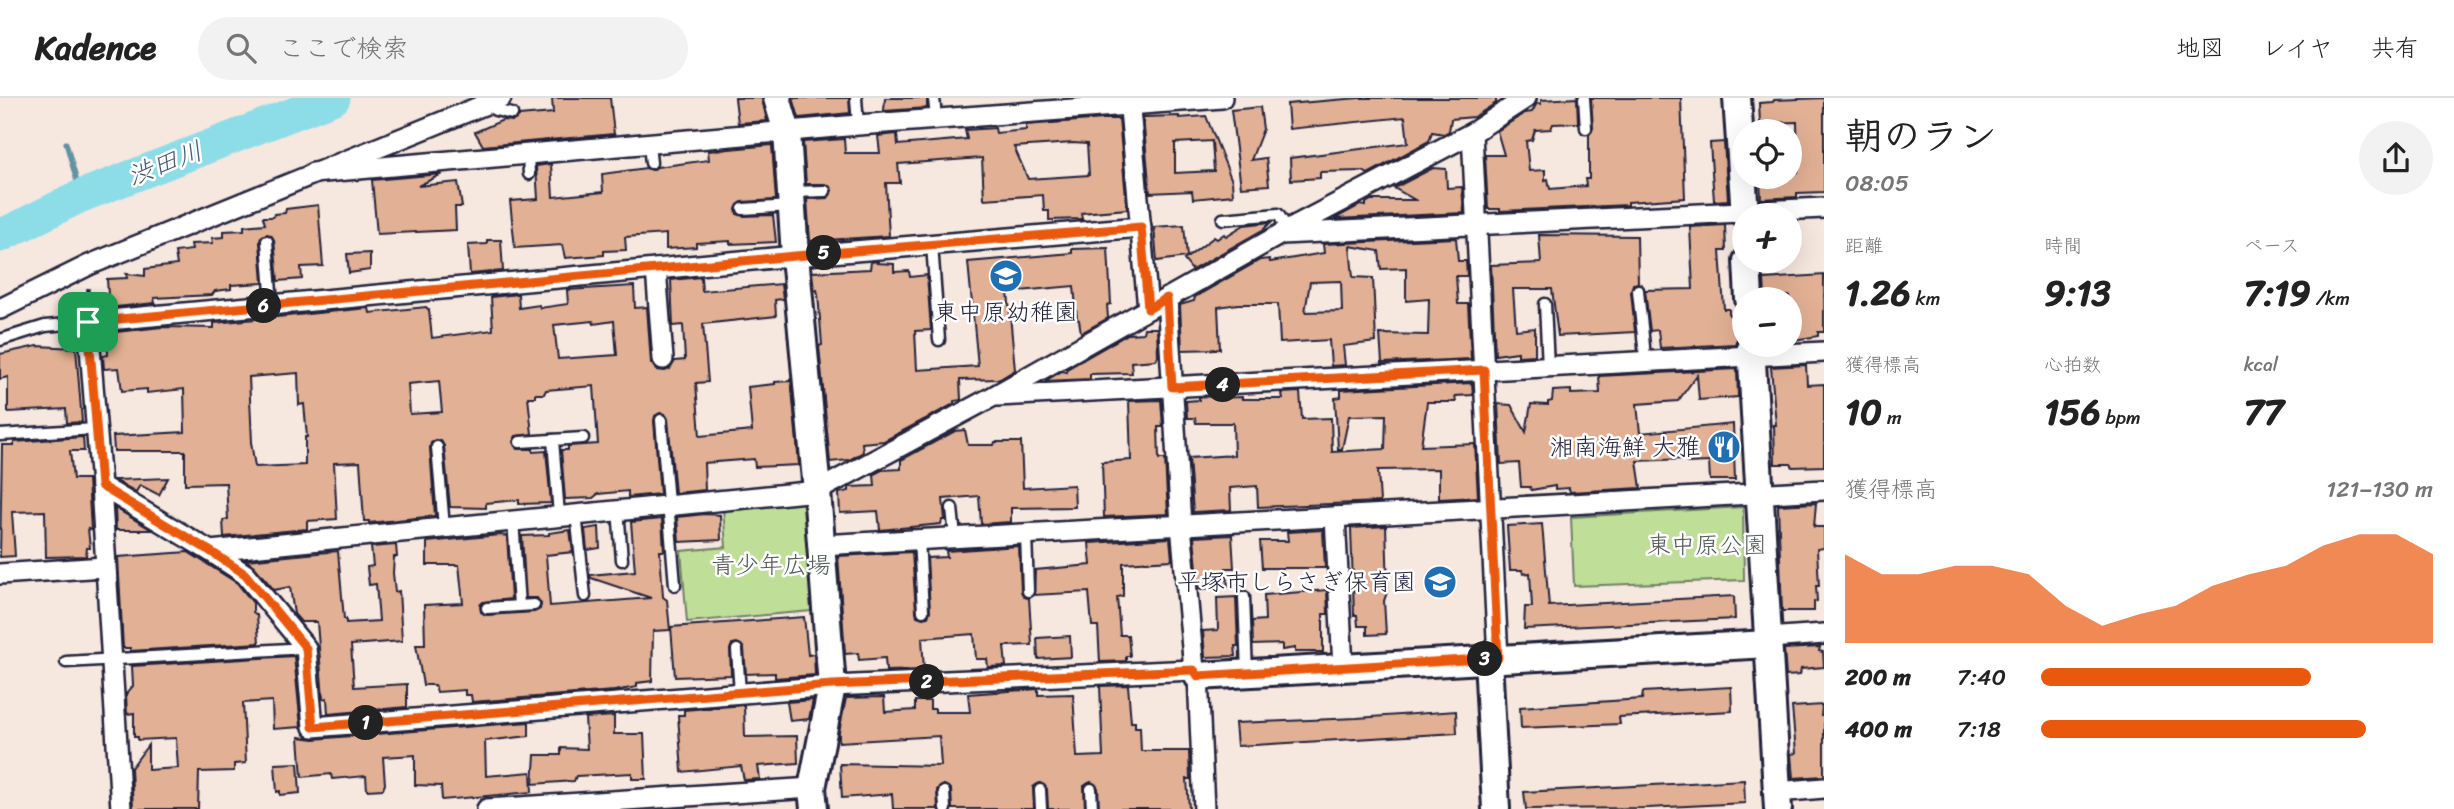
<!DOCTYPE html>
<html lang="ja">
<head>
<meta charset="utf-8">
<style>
  :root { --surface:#fff; --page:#f2f2f2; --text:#222; --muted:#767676; --line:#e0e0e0; --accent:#ea580c }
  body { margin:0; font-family:Sriracha,"Klee One",sans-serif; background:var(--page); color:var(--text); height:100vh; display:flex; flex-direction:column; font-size:26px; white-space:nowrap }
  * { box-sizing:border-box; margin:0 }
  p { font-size:23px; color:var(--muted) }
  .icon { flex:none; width:38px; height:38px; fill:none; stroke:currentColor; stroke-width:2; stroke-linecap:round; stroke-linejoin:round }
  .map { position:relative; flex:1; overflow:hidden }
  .panel { display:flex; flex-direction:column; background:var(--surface); width:630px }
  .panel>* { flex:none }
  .buttons { position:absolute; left:1732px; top:21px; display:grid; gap:14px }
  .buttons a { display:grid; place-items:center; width:70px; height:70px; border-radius:50%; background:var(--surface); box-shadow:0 7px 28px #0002; font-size:35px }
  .pin { position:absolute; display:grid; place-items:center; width:60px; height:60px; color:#fff; margin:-30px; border-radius:14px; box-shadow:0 4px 10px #0006 }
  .km { position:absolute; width:35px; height:35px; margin:-18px; border-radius:50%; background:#222; color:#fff; font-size:19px; line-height:35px; text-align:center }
  .round { display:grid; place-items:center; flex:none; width:74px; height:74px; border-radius:37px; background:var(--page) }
  .head { display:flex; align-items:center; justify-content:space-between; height:119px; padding:0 21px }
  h1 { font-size:38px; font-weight:700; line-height:52px }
  .figures { display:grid; grid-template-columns:repeat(3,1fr); gap:10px; height:119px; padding:7px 21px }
  .figures div { display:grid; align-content:center }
  .figures b { font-size:35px; font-weight:700 }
  .figures small { font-size:19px; font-weight:400 }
  .figures p { font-size:19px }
  .chart { height:196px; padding:14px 21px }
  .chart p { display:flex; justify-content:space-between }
  .chart svg { width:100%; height:126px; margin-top:7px; fill:var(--accent); opacity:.7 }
  ul { padding:0 21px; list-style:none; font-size:23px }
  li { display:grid; grid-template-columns:112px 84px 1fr; align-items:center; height:52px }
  li i { height:18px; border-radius:9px; background:var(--accent) }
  header { display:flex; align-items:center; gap:42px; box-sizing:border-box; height:98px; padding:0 35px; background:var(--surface); border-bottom:2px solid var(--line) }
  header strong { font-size:33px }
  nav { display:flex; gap:38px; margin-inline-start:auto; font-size:24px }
  .search { width:490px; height:63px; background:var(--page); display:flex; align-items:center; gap:18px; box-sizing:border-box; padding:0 24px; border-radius:38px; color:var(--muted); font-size:26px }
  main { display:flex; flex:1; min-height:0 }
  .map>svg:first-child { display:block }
  .green { fill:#bfde97; stroke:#708069; stroke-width:2 }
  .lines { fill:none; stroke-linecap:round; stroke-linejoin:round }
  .stream { stroke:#6292a3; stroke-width:5 }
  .river { stroke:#8ddde9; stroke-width:33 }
  .building { fill:#e2b094; stroke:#22223b; stroke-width:2; fill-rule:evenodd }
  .lane-casing { stroke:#22223b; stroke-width:15 }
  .street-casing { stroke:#22223b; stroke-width:24 }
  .secondary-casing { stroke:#22223b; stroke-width:32 }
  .path { stroke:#22223b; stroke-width:3.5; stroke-dasharray:5 5; stroke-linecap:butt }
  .lane { stroke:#fff; stroke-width:10 }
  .street { stroke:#fff; stroke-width:19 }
  .secondary { stroke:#fff; stroke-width:26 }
  .route-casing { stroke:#fff; stroke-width:14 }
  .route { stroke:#ea580c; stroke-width:9 }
  .labels { text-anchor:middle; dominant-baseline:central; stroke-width:5; stroke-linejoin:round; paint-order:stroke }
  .poi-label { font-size:24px; fill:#22223b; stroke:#fff; text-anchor:end }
  .park-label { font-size:24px; fill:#515a57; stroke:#fff }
  .water-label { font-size:26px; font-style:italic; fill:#425a6f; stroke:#fff }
</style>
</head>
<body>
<header>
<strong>Kadence</strong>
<div class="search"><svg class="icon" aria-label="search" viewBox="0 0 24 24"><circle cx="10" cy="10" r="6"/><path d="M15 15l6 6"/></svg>ここで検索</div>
<nav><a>地図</a><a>レイヤ</a><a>共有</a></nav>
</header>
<main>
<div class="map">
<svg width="1824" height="711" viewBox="0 0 1824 711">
  <rect width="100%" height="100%" fill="#f6e7df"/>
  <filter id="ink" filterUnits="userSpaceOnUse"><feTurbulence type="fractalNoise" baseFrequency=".0143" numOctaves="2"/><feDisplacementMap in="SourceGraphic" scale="14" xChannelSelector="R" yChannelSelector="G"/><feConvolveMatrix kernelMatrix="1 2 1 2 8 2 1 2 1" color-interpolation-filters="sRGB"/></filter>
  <g filter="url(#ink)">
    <g class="green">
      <path d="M807,403L823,512L687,524L681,453L726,449L723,410Z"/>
      <path d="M1743,409L1744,482L1574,488L1571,419Z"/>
    </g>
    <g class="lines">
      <path class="stream" d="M66,45L81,98"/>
      <path class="river" d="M0,138L81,98L334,0"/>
    </g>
    <g class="building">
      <path d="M552,0H610L614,36L483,48L475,34L503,22L513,23L519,18L553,15Z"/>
      <path d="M735,0H762L767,23L738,25Z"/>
      <path d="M793,0H849L850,15L799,20Z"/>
      <path d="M885,0H927V10L884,13Z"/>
      <path d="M1359,0H1496V5L1474,19L1451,21L1449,33L1444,36L1432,34L1429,43L1368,76L1363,73L1320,74V80L1291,82L1290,60L1408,45L1405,19L1289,31L1287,6Z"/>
      <path d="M1577,0L1578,25L1553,26L1551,31L1535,32L1532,42L1526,43L1529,73L1545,72V82L1548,81L1550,91L1586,88L1585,81H1589V37L1593,30L1591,0H1681L1685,100L1628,104V107L1500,113V111H1488L1485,57H1504L1497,33L1525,15L1532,14L1537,5L1541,6V2Z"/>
      <path d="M1824,0V94L1797,95V99L1761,101L1760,82L1790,79V75L1798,74L1797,24L1760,25L1759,5L1773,4L1774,2Z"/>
      <path d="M1260,9L1263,31L1251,62L1266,60L1269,87L1241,89L1231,12Z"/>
      <path d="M1179,18V20L1206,18L1232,83L1233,97L1193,101L1192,93L1150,95L1143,19ZM1212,43L1214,73L1175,75V45Z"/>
      <path d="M1104,21H1119L1127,111L1081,115L1082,121L1049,122V113H1044L1043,97L984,101L982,60L898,66L900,85H886L889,138L810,143L807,101L828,100L832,92L825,86H806L803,44L844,41L845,55H880L878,38L897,36L898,47L967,41L965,32L995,30L996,35L1026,32V27ZM1073,45L1087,46L1089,77L1028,81L1014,49Z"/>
      <path d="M1724,44L1728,102L1714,103L1710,45Z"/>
      <path d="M772,47L776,102L742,104L736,111L737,116L743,118L773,117L776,144L730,146V143L714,144L696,145V149L666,151V136L625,139L626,152L604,153V157L565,160L562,147L515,150L510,103L538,101L536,68L551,66L553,99L603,94L602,76L646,70L652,72L657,69L709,62L708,53Z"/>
      <path d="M1433,70L1446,71L1447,90L1462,89L1464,115L1334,121L1360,107L1366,108V105L1371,102H1415L1394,90Z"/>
      <path d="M442,76L418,88L458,84L462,109H455L456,132L377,136L372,82Z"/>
      <path d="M318,107L323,168L301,169L302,181L278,183L274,142L271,137L266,136L261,139L260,144L263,185L231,187V191L215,193L212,197L154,200L155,205L106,210L105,197H108L107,181L127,180L126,176L145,178V171L177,167L175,154L192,152L191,146L213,145L212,140L224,139V133L244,132V128L265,126L263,119H273L274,116L285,115L286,111Z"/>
      <path d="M1271,124L1264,131L1192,172L1184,162L1214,139L1217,141L1224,136L1226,138L1244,127Z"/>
      <path d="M1184,127L1187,159L1157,163L1154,129Z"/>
      <path d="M1725,127L1726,153H1720L1724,211H1729V217H1737L1739,237L1735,246L1660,250L1658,232L1650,233L1645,192L1693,191L1690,129Z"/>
      <path d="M1539,137L1637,138L1638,185L1633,186L1631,193L1635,234L1558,238L1552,191H1513L1516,232L1535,230V257L1518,258V254L1495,257L1491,167L1541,165Z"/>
      <path d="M1456,140L1458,163H1466L1467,178H1456L1458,206H1468L1471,261L1382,265L1380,236L1428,237L1429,201L1406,203V170L1381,171L1379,153L1350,148L1353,179L1373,180L1376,244L1343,248L1345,267L1331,268L1329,242L1280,245L1278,206H1238L1218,209L1220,251L1182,252L1180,207L1194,203L1195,199L1260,162L1269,161L1270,164L1324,155L1323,146ZM1341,183L1342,213L1305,214L1310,184Z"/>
      <path d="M487,142H501L503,173L470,176L468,147L487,146Z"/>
      <path d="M1108,150L1111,206L1107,207L1108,220L1081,235L1079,222L1077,221L1074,188L1008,194L1015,272L1000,281L960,282L961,302L954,303V306L884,343L862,345L863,354L849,362L830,364L819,248L822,247L818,196L817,192L814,193L812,174L870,171L871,164L878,163L877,165L894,166V174L909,173L910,179L927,177L931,232L915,233L917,272L978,268L968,164L1072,155V151Z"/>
      <path d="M370,155V172L349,175L347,156Z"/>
      <path d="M1824,177V234H1818V238L1794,242V230H1790V198L1765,199L1764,181Z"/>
      <path d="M701,179L702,193L781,186L783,201L775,202L776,218L703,226L708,284L696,285L700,338L752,333L748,289L775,286V284L790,283L791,280L799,367L755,369L754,361L704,365L705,392L675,395L668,321L665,316L660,315L655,318L654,323L660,396L628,399V393L598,396L593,400L565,401L561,352H568V348L598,346L594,288L546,292L544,296H535V299H528L532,336L516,338L513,344L517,351H533V354L546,353L551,405L519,406V402L486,405V410L450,409L444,348L441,343L436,342L431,345L430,350L435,418L369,425V423H364L360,364L334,365L337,421L307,423V431L224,439L223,422L228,421L226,385L185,386V353H114L113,338L185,334L184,291L147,295V291L122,293L119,270L104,271L103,258L108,257L107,235L162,229L214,230V225L369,210L370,215L426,209L429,212L432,240L493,232L491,199L518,196L519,210L539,207L540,210L568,206L567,192L634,188L635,210L647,209L651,265L657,272L665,273L670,271L675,263L685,262L683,227L673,228L671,182ZM593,223L594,226L614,223L617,257L558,261L554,227ZM298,275L299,307L304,306L307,339H305V367L255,369L251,344H252L249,279ZM439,283L442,314L410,316L408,286Z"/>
      <path d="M1144,230H1157L1158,258L1156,262L1131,264L1132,275L1090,276V281L1045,283L1062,273L1067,274V271L1128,236L1143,235Z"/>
      <path d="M37,248L76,250L82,324L67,325L66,311L8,314V279L0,281V256Z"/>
      <path d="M1806,267L1807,287L1824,286V368L1793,369L1791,366H1775L1774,327H1776L1771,269Z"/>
      <path d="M1737,271L1738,299L1699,302L1697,277L1678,303L1637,306L1640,335L1733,326L1735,382H1710L1709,364L1687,365L1686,361L1637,363L1641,390L1570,394L1569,390L1555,391V388L1531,392L1530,389H1521L1519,365L1501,366L1498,306L1511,307L1526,334L1531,306L1548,307V304L1552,303L1553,293L1571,292V296L1600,295L1599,278Z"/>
      <path d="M1472,285L1473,297L1455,298L1456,304H1427L1421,348L1475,346L1478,399L1439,401V371L1378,372L1380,404L1258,409L1257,388L1230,390L1231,412L1193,414L1189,360L1234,357L1233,325H1196L1195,320H1187L1186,303L1199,302V299L1219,298V300L1242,299V301H1283L1282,295L1300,294L1302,321L1331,320L1332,354L1385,351L1386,317L1349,318L1342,351H1338L1335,300L1341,299V292Z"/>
      <path d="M1161,302L1163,329H1158L1159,361H1165L1168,416L1104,419L1102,364L1131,362L1129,303Z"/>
      <path d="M965,332L968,347H994L995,344H1021L1023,390L1074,387L1075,409L1011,410V424L981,426L979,398L943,401L945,422H942L941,426L880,432L878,413L840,415L839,395L849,393V389L875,388L874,376L882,372L901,371V362L955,333Z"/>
      <path d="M83,339L84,353H70L73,381H88L91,432L88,431L90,450H87L86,458L46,459L45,413L12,414L15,458L0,459L2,347H14V344Z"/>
      <path d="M168,380L159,397L140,387L136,394L114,382Z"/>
      <path d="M1816,405L1814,429H1824V450L1817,451L1819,488H1816L1817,503L1814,504V513H1782L1778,407Z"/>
      <path d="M115,410L152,432H116Z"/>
      <path d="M705,416L720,417L721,442L679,444L677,419Z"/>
      <path d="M662,421L664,453H660L663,499L667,502L670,532L653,533L652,583L637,585V589L614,593L472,604L471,597H465V592L437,594L435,587H423L416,547H425L424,507L463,505L459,467H427V444L500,437L507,438L511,501L483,504L480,507L481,514L487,517L534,514L540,511L541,506L537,500H526L522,438L549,437V435L570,432L573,454L546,457L550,508L651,500L591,480L590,477L635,473L631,424Z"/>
      <path d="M1542,426L1549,508L1734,498L1735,521L1524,531L1525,509H1532L1530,475L1523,476L1522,472H1510L1507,428Z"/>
      <path d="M1386,428L1388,491L1384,503L1386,536L1367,537V528H1358L1357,517H1354L1351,430Z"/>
      <path d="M599,429L600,450L587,452L585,431Z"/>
      <path d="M1323,432L1325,470H1262L1260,443H1288L1287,434Z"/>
      <path d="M1232,437L1234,470H1226L1228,489L1199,491L1194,439Z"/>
      <path d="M1170,440L1172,462L1123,465V498L1117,499L1120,537H1128L1130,558H1126V563L1100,564L1098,528H1092L1089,494L1034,497L1035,472L1091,467L1089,445Z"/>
      <path d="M396,447L397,459H394L393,475L395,494L399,493L402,543L351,547L354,589L407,586V609L328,616L327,600L323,601L317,524H301L294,516L290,489L274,492L254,468L246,462L338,453L344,521H346V525L379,523L376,486L369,487L367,469L373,468L371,449Z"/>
      <path d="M1019,448L1021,493L1024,499L1029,500L1032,547L1004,548L1006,568L988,569L987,561H976L974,536L922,540L924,572L886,573L885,560L859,562L858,555L845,556L838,458L912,454L916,513L917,518L923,520L928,519L930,513L927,460L947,459L946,453Z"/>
      <path d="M188,454L237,485L253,505V514L257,517L259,545L130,553V550H123L118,459Z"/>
      <path d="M1327,492L1328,516H1323V554H1295V550L1282,552V546L1253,547L1252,523L1265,522L1264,497Z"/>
      <path d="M1236,499L1238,548H1235L1236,558L1205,559L1203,533L1218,532L1217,500Z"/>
      <path d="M804,519L808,557L814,556L815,577L775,580V575L746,576L744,551L737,545L732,546L730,552L731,577L675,579L671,529Z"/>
      <path d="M1070,538L1071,559L1038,561L1037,540Z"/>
      <path d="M1820,549L1819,553L1823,554L1824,569L1801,571L1800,577L1786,578L1784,551Z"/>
      <path d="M294,558L301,629L273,631L272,603L243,605L246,665L234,666V673L199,674L198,711H133L131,670L148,647V672L178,670L176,640L138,642V639H134V615L127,616L126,596L133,588L132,568Z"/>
      <path d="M1128,587L1131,624H1135V629H1140L1141,653H1189L1190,681H1187L1189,711H1099L1098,690L1091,684L1084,688L1085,711H1048L1047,691L1040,685L1033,689L1034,711H952L951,691L944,687L937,691L938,711H893L892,696L842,700L840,666L941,668L939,638L839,644V634L846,600L884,599L885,614L915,612V603H930V611H935V614H970L968,596L1038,591V597L1073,596L1077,659L1103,658L1100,588Z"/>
      <path d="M1731,589L1732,613L1619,619L1620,626L1521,630L1520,609L1642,601L1643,594Z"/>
      <path d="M813,602L809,621L790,623L787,604Z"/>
      <path d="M744,607L745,639L797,638L798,665L758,668L760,681L744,682L741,668L682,674L678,617H684V612Z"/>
      <path d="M1822,607L1821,618H1824V678L1793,680L1791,656L1796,655L1792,609Z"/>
      <path d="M1456,613L1457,635L1237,648L1235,625L1357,620Z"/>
      <path d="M614,618V636H644L646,681H632V675L576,678L574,683L533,686L535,657H561V650L587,651L585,620Z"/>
      <path d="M529,624V638L485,643L486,678L531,674L532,694L442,702L441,688L415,687V657L383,659L385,686L383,691L367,692L366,678L332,681L331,676L302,679L299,639L314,641Z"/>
      <path d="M298,665L300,695L280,697V693L277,694L275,666Z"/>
      <path d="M1744,682L1745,705L1648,710L1526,711L1524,694Z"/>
    </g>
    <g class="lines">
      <defs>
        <g id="lane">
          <path d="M856,0L858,27"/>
          <path d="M934,0L936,21"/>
          <path d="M1584,0L1586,30"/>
          <path d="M488,5L495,12L512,16"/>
          <path d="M649,47L651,65"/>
          <path d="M528,57L529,76"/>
          <path d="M791,94L825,93"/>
          <path d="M743,111L791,108"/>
          <path d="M1223,121L1278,116L1288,132"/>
          <path d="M267,143L272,207"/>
          <path d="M932,146L939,242"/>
          <path d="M1638,192C1640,216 1644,239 1645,264"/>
          <path d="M1545,206L1548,269"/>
          <path d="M0,242L45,228L88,224"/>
          <path d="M661,322L675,487"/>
          <path d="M0,337L95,331"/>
          <path d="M553,342L559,417"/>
          <path d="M520,344L583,340"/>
          <path d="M437,349L444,429"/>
          <path d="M952,410L955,439"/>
          <path d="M618,411L622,462"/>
          <path d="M576,416L585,498"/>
          <path d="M513,422L519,507"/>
          <path d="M1026,436L1028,493"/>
          <path d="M919,441L923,513"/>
          <path d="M1244,499L1247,574"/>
          <path d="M487,510L534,507"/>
          <path d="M737,552L740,595"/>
          <path d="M66,564L306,550"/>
          <path d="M1091,691L1092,711"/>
          <path d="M1040,692L1041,711"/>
          <path d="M944,694L945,711"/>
        </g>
        <g id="street">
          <path d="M1129,0L1148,211"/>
          <path d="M1472,35L1498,560"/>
          <path d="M313,75L858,27L1222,0"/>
          <path d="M1285,133L1472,35L1526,0"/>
          <path d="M656,171L663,261"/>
          <path d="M1167,200L1181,427L1194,572L1198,578L1204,711"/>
          <path d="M0,211L89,167L501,0"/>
          <path d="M997,298L1824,254"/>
          <path d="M101,388L210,453L817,393L992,299L1281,136L1824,110"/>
          <path d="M1335,419L1343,569"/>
          <path d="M821,447L1824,392"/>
          <path d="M210,453L245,476L306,550L313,629L832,588L1194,572"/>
          <path d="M0,476L104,469"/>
          <path d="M1768,540L1824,536"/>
          <path d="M1777,694L1824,690"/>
          <path d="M121,711L101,388L88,224L795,158L1141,129"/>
          <path d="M487,711L812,690"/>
        </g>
        <g id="secondary">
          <path d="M777,0L787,34L795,158L817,393L832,588L812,690L814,711"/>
          <path d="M1737,0L1745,117"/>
          <path d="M1747,163L1749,201"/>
          <path d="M1751,247L1778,711"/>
          <path d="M1488,561L1496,711"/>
          <path d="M1198,578L1768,546"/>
        </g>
      </defs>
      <use href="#lane" class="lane-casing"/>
      <use href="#street" class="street-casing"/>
      <use href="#secondary" class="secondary-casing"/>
      <path class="path" d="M88,205V188"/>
      <use href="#lane" class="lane"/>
      <use href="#street" class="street"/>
      <use href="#secondary" class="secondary"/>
    </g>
  </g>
  <g class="lines" filter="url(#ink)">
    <defs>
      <path id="route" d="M1141,129L1148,211L1167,200L1172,289L1484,272L1498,560L1198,578L1194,572L832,587L313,629L306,550L245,476L210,453L101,388L88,224L795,158Z"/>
    </defs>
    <use href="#route" class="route-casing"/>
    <use href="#route" class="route"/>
  </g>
  <defs>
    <symbol id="school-disc" viewBox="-11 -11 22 22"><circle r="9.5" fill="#1f6fb2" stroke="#fff"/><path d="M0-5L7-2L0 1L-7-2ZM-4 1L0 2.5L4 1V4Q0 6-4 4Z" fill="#fff"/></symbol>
    <symbol id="restaurant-disc" viewBox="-11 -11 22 22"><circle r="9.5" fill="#1f6fb2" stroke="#fff"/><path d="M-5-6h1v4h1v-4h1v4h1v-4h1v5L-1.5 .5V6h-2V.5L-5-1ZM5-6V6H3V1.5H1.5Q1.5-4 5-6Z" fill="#fff"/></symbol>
  </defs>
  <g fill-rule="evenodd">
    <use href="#school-disc" x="987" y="159" width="38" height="38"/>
    <use href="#restaurant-disc" x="1705" y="330" width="38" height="38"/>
    <use href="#school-disc" x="1421" y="465" width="38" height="38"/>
  </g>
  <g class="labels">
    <g class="poi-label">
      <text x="1006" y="214" text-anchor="middle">東中原幼稚園</text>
      <text x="1700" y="349">湘南海鮮 大雅</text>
      <text x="1416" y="484">平塚市しらさぎ保育園</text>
    </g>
    <g class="park-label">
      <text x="1707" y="447">東中原公園</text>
      <text x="771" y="467">青少年広場</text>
    </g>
    <g class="water-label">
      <text transform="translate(165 65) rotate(-21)">渋田川</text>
    </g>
  </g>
</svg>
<div class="buttons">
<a><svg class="icon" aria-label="locate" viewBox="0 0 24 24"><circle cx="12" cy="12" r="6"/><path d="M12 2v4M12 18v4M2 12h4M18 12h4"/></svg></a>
<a>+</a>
<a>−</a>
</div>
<div class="pin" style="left:88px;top:224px;background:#1e9e55"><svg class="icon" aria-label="arrive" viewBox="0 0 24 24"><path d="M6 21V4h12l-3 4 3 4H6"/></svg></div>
<b class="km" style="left:366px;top:625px">1</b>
<b class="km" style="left:927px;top:584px">2</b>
<b class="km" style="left:1485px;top:561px">3</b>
<b class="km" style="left:1223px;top:287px">4</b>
<b class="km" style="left:824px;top:155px">5</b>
<b class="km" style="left:264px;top:208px">6</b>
</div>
<section class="panel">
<div class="head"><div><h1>朝のラン</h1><p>08:05</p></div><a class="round"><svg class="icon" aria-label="share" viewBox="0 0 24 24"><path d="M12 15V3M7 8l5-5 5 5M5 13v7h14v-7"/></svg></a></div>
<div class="figures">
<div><p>距離</p><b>1.26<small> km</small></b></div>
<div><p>時間</p><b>9:13</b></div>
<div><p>ペース</p><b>7:19<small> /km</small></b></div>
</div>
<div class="figures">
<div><p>獲得標高</p><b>10<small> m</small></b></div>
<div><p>心拍数</p><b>156<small> bpm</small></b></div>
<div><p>kcal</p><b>77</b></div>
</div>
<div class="chart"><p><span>獲得標高</span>121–130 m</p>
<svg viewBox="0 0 160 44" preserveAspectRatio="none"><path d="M0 44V13L10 20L20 20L30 17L40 17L50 20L60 31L70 38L80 34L90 31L100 24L110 20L120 17L130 10L140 6L150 6L160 13V44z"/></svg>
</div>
<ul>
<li><b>200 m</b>7:40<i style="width:69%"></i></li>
<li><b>400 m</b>7:18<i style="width:83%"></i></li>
</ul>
</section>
</main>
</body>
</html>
